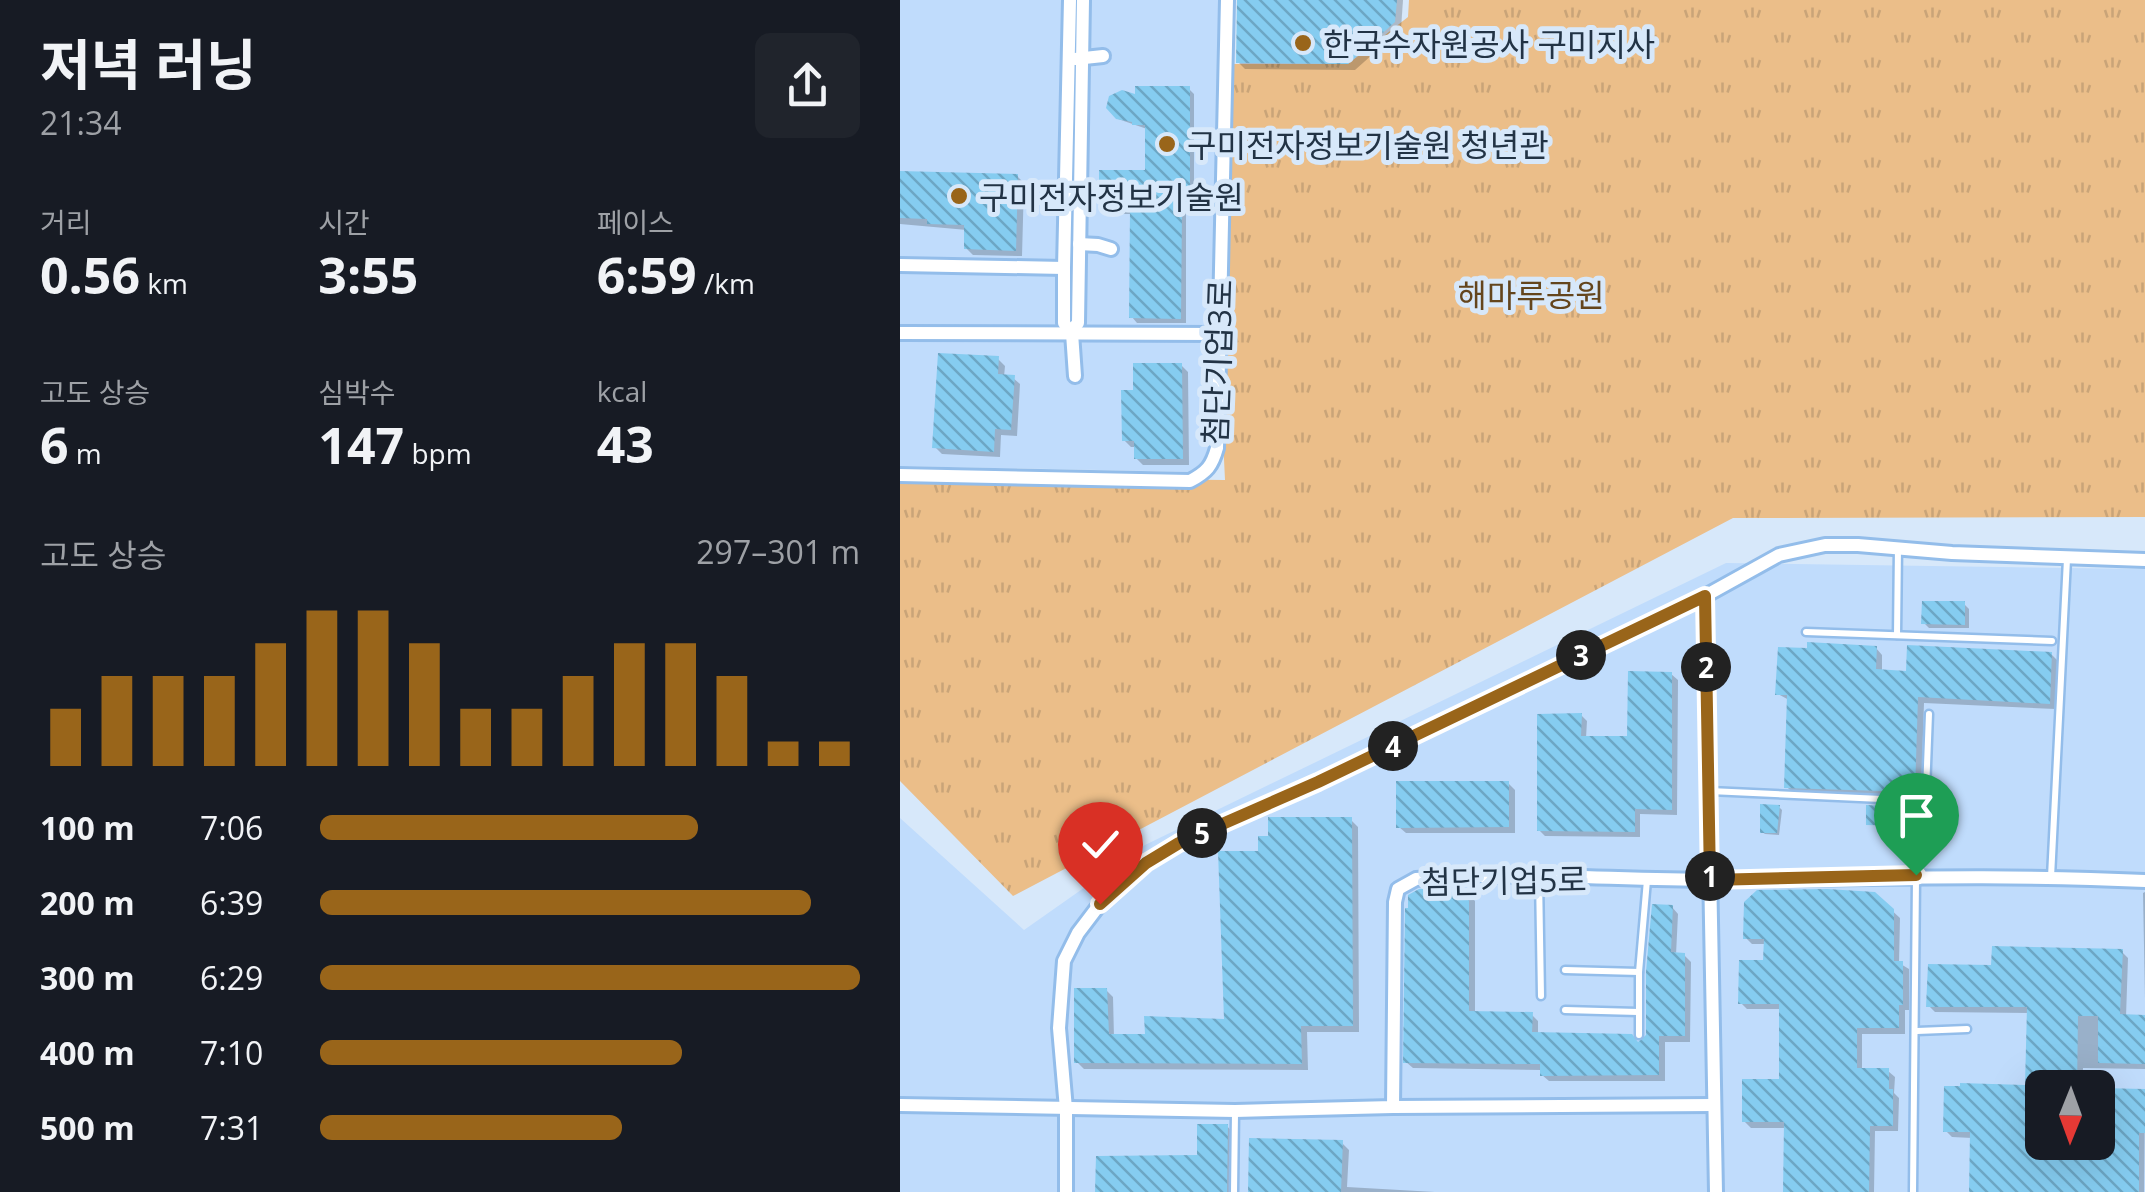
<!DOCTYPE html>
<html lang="ko">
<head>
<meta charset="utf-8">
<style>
  :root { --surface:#171b24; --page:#20242c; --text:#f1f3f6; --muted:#9ea1a6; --accent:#99651a }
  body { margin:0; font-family:"Open Sans","Noto Sans KR",sans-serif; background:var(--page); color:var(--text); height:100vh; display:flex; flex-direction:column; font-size:38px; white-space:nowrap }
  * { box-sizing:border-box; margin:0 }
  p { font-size:32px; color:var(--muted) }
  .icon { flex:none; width:55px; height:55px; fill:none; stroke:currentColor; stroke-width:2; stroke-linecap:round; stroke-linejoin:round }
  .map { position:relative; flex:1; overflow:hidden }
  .sheet { display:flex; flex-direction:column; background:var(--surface); width:900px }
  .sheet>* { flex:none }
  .needle { width:65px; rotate:181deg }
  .fabs { position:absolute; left:1125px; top:1070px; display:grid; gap:20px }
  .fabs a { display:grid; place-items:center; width:90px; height:90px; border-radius:15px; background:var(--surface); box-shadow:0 10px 40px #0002; font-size:50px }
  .pin { position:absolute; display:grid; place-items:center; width:85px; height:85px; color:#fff; margin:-102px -42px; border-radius:50% 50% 50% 0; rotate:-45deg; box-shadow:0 0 10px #0007 }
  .pin .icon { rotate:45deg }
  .km { position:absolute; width:50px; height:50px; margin:-25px; border-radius:50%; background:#222; color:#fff; font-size:28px; line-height:50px; text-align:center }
  .round { display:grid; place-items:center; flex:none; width:105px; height:105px; border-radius:15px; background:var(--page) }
  .overview { display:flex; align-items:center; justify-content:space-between; height:170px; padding:0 40px }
  h1 { font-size:55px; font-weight:700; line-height:75px }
  .metrics { display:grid; grid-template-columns:repeat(3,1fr); gap:15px; height:170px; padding:10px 40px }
  .metrics div { display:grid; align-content:center }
  .metrics b { font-size:50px; font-weight:700 }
  .metrics small { font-size:28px; font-weight:400 }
  .metrics p { font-size:28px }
  .chart { height:280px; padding:20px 40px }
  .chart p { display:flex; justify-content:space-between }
  .chart svg { width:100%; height:180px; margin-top:10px; stroke:var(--accent); stroke-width:6 }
  ul { padding:0 40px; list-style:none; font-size:32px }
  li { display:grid; grid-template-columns:160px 120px 1fr; align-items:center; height:75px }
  li i { height:25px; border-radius:12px; background:var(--accent) }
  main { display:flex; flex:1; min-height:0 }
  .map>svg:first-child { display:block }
  .built { fill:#c0dcfc; fill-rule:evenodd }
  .park { fill:url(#park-tufts) }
  .shadow { fill:#0003 }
  .building { fill:url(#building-back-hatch) }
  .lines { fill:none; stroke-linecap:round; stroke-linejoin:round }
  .lane-casing { stroke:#93bdea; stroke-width:11 }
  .street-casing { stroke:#93bdea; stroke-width:18 }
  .lane { stroke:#fff; stroke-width:6 }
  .street { stroke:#fff; stroke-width:12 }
  .route-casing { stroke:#fff; stroke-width:20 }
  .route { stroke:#99651a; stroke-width:12 }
  .poi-dot { fill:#99651a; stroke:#d7e8fa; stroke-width:4 }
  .labels { text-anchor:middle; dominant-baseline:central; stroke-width:10; stroke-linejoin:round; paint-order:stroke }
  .poi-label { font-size:32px; fill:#223345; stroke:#d7e8fa; text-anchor:start }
  .park-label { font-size:32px; fill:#64451c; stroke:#d7e8fa }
  .street-label { font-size:32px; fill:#223345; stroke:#d7e8fa }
</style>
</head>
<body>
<main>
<section class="sheet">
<div class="overview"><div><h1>저녁 러닝</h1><p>21:34</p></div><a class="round"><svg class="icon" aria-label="share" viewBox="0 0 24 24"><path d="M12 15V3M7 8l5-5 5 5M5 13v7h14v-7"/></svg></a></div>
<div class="metrics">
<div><p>거리</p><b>0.56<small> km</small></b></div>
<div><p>시간</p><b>3:55</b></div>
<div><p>페이스</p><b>6:59<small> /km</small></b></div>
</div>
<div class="metrics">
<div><p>고도 상승</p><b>6<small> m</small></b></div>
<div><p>심박수</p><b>147<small> bpm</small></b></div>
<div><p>kcal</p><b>43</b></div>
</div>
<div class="chart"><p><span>고도 상승</span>297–301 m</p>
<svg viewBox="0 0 160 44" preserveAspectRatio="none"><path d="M5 44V30M15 44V22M25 44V22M35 44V22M45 44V14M55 44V6M65 44V6M75 44V14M85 44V30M95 44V30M105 44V22M115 44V14M125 44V14M135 44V22M145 44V38M155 44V38"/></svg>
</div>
<ul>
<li><b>100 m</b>7:06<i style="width:70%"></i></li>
<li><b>200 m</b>6:39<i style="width:91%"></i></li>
<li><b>300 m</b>6:29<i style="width:100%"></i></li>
<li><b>400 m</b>7:10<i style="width:67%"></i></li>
<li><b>500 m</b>7:31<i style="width:56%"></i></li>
</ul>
</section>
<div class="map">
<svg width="1245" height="1192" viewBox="0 0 1245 1192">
  <defs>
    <pattern id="park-tufts" width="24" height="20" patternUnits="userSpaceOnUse" patternTransform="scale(2.5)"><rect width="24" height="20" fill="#ebbe89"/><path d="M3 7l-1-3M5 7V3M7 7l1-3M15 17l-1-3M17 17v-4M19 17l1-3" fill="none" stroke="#c9a478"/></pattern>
    <pattern id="building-back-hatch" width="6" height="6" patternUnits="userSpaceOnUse" patternTransform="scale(2.5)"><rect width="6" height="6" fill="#85ccf0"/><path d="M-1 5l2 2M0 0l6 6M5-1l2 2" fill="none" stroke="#6ca6c4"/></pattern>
  </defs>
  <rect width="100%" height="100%" fill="#d7e8fa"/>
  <g class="built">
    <path d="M0,0H321L312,422L310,460L296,472L0,466Z"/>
    <path d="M826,563L1245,569V1192H0V818L124,930L245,845ZM1142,1088H1198V1142H1142Z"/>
  </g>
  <path class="park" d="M509,0H1245V517L833,518L113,896L0,781V477L325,480L318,334L333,64H448L508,17Z"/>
  <g class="shadow">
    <path d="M339,0H503L501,29L455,70L345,69L338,62Z"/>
    <path d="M288,88L294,94V214H286V323H237L232,317V214H207L202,208L247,173V129L218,119L237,97Z"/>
    <path d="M0,173L117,176L124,183L122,256L73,255L66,248L67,230L0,224Z"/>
    <path d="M98,359L105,366L104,377L113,378L120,384L117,436L101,435L100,457L42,454L35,447Z"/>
    <path d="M281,365L288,372L289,465H243L236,458V447H231L224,440L236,393Z"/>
    <path d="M1064,604L1069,609V628H1029L1024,623Z"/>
    <path d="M976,648L982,655V672L1008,673L1151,654L1158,661L1155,709L1024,703L1021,797L893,793L887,787L889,700L878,694Z"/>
    <path d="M771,674L778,680L777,815L740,814V837L645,836L639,830L681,715L687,721L686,738L730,739Z"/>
    <path d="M608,783L615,790V833H506L499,827Z"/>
    <path d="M879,807L882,810L879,835L865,834L862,832Z"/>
    <path d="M1009,810L1011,828L968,824Z"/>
    <path d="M451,820L458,827L459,1032H407L408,1070L184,1069L177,1062L206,990L213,997L214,1037H247L326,1021L361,854Z"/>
    <path d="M545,890L549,894H568L575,901V1013L632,1015L638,1021V1035L739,1044L748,1036L772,907L778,914L776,955H784L791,962L790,1042H765V1081H649L642,1075V1070L513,1068L506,1062Z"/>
    <path d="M1245,892V999L1243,893Z"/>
    <path d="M974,894L1000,918L999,963L1009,969V1010H1005V1034H962V1071H988L995,1077L994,1093L999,1098L998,1131H975L974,1192H885L887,1128H851L844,1121L881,1082L882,1009H847L841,1003L866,962V944H852L846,938Z"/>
    <path d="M1222,952L1228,958L1226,1017H1245V1069L1183,1068L1182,1088H1142V1142H1198V1090H1245L1244,1192H1072V1138L1052,1137L1046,1131L1127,1087L1129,1013L1035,1012L1029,1006L1093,968Z"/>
    <path d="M327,1126L333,1133V1192H198L299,1158Z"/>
    <path d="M442,1143L449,1150L447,1187L535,1192H350Z"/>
  </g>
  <g class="building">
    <path d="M337,0H497L495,22L448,64L336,63Z"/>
    <path d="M235,86H290V209H282L281,319L229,318L230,209H199V170H245V125H232V122L216,119L206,108L209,96L222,90L235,94Z"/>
    <path d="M0,171L118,174L116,251L64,249V225L27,224V219L0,218Z"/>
    <path d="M38,353L99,356L98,374L115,375L111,430L95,429L94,452L32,448Z"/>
    <path d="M233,363H282L283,459H234V441H222L221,390H233Z"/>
    <path d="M1022,601H1065V625L1021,624Z"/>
    <path d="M907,642L977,646L976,669L1006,671L1007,645L1152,652L1150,704L1018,697L1015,792L884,788L887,695H875L878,647L907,648Z"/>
    <path d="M728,671L772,672V810L735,809V832L637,831V714L682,713L681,736H727Z"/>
    <path d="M496,781H609V827L496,828Z"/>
    <path d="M860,804L880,805L877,833H860Z"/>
    <path d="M966,805L1010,807L1009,826L966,825Z"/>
    <path d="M368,817H452L453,1026H401L402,1064L174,1063V988H207L209,1034H245L244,1016L324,1019L318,851H358V836H368Z"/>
    <path d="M546,887V892H569V1011L633,1012L632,1032L732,1034L738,1042L746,1035V972L752,904L773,905L771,952L785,953V1036H759V1075L640,1076V1064L503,1063L505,908H508V895L519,889Z"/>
    <path d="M927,889L975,892L994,909V961H1003V1005H999V1028H957V1068H989V1089H993V1126H970L969,1192H883L884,1122H842V1079H879V1004H838L839,960H863L864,939H843L844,902L857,890Z"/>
    <path d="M1092,946L1223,949L1220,1014L1245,1015V1064L1198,1063V1016H1178L1177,1088H1142V1142H1198V1088L1245,1089V1133H1239V1192H1069L1070,1132H1043L1044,1086H1060V1083L1125,1085L1127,1007H1026L1028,964L1091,965Z"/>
    <path d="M297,1124H328L327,1192H195L196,1156L297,1155Z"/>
    <path d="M349,1138L443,1140L441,1192H348Z"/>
  </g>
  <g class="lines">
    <defs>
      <g id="lane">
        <path d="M906,632L1152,641"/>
        <path d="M997,635L998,547"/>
        <path d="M810,791L1025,801"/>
        <path d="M1024,843L1029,714"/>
        <path d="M639,877L641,996"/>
        <path d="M1151,877L1167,559"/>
        <path d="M665,970L739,972"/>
        <path d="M665,1010L738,1012"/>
        <path d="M1017,1031L1067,1029"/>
        <path d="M739,1035V972L747,880"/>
        <path d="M334,1192L335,1113"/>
        <path d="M1013,1192L1016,878"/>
      </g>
      <g id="street">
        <path d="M175,59L203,56"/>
        <path d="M179,244L198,245L211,249"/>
        <path d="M0,265L164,268"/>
        <path d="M170,332L178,323L183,0"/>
        <path d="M170,332L164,323V268L170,0"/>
        <path d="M0,333L318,334"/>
        <path d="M172,333L175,376"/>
        <path d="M0,475L290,481C307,472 312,466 317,448L327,0"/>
        <path d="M805,596L816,1192"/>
        <path d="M0,1105L335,1111L493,1107L495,902L498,889L516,879C614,871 714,880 812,880C957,879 1100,874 1245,881"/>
        <path d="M493,1107L814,1105"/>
        <path d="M166,1192V1109L159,1028L164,961L178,933L200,904L247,863L279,843L419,782L805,596L879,555L925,545H958L1052,553L1245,560"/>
      </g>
    </defs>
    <use href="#lane" class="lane-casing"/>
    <use href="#street" class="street-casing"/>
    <use href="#lane" class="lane"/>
    <use href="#street" class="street"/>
  </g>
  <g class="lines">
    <defs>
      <path id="route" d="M200,904L246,863L279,843L418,782L805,596L810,880L1016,875"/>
    </defs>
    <use href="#route" class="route-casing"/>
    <use href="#route" class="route"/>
  </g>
  <g class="poi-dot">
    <circle cx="403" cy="43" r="10"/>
    <circle cx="267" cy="144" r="10"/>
    <circle cx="59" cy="196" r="10"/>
  </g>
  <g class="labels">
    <g class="poi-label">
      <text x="423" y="43">한국수자원공사 구미지사</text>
      <text x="287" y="144">구미전자정보기술원 청년관</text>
      <text x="79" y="196">구미전자정보기술원</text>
    </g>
    <g class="park-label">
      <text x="631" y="294">해마루공원</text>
    </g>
    <g class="street-label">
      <text transform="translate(317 362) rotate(-88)">첨단기업3로</text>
      <text transform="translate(604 880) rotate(-1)">첨단기업5로</text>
    </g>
  </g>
</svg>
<div class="fabs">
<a><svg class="needle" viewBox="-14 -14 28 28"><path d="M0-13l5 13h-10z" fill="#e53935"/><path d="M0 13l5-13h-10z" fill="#9ea1a6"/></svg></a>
</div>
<div class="pin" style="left:1016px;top:875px;background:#1e9e55"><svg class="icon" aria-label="arrive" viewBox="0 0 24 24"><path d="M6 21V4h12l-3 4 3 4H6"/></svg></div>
<div class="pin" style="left:200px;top:904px;background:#d93025"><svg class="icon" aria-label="check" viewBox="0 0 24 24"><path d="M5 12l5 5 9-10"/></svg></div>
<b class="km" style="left:810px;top:876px">1</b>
<b class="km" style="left:806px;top:667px">2</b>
<b class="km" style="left:681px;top:655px">3</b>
<b class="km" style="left:493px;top:746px">4</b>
<b class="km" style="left:302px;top:833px">5</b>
</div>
</main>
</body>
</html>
